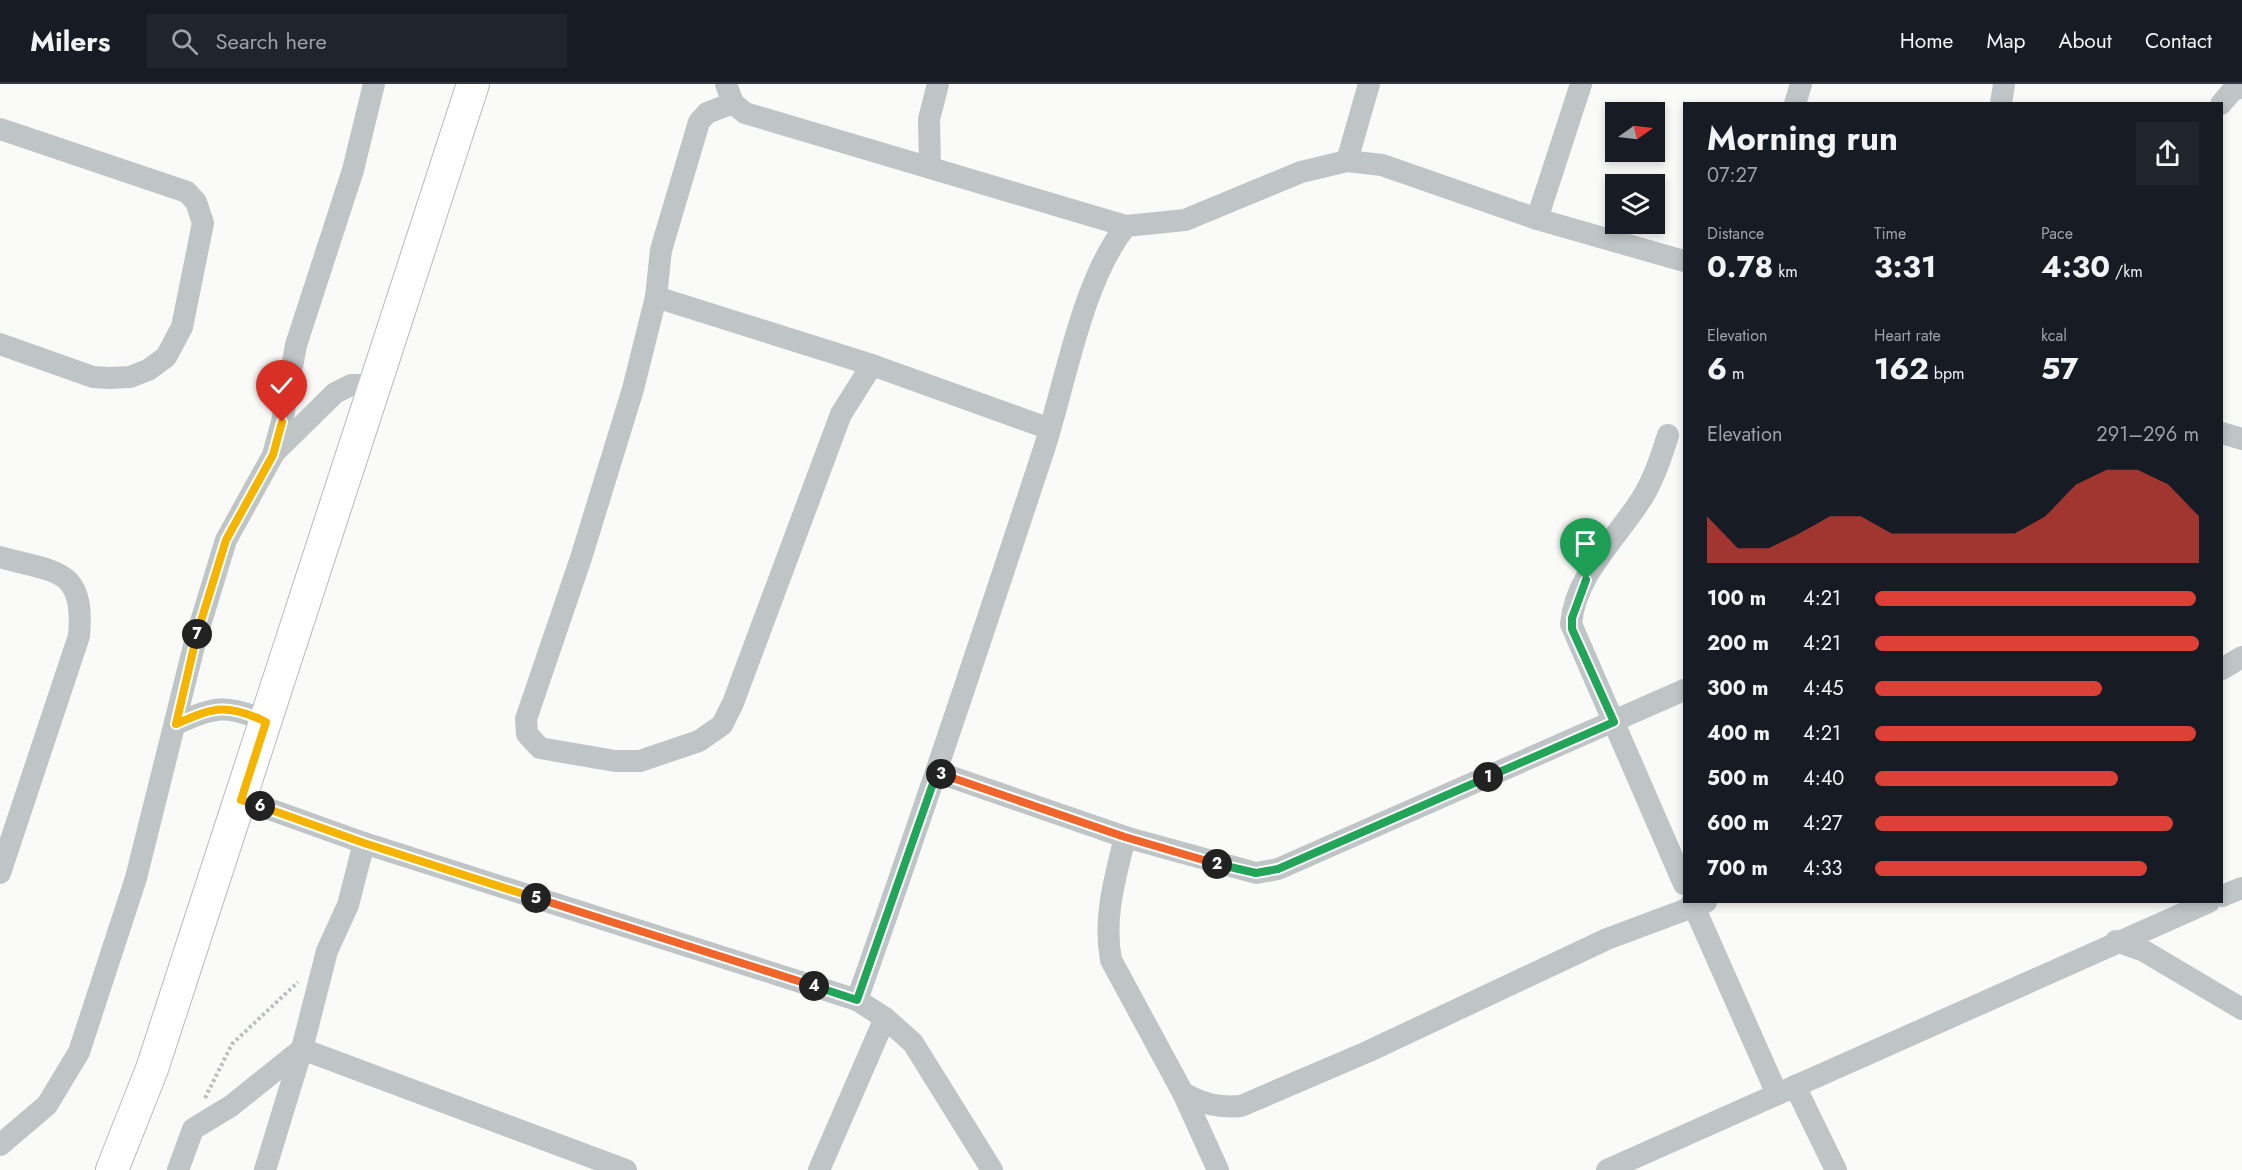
<!DOCTYPE html>
<html lang="en">
<head>
<meta charset="utf-8">
<style>
  :root { --surface:#171b24; --page:#20242c; --text:#f1f3f6; --muted:#9ea1a6; --line:#363941; --accent:#dc4036 }
  body { margin:0; font-family:Jost,sans-serif; background:var(--page); color:var(--text); height:100vh; display:flex; flex-direction:column; font-size:22px; white-space:nowrap }
  * { box-sizing:border-box; margin:0 }
  p { font-size:20px; color:var(--muted) }
  .icon { flex:none; width:33px; height:33px; fill:none; stroke:currentColor; stroke-width:2; stroke-linecap:round; stroke-linejoin:round }
  .map { position:relative; flex:1; overflow:hidden }
  .side { position:absolute; left:1683px; top:18px; width:540px; height:801px; display:flex; flex-direction:column; background:var(--surface); border-radius:0px; box-shadow:0 3px 9px #0003 }
  .side>* { flex:none }
  .needle { width:39px; rotate:76deg }
  .controls { position:absolute; left:1605px; top:18px; display:grid; gap:12px }
  .controls a { display:grid; place-items:center; width:60px; height:60px; border-radius:0px; background:var(--surface); box-shadow:0 3px 9px #0003; font-size:30px }
  .pin { position:absolute; display:grid; place-items:center; width:51px; height:51px; color:#fff; margin:-62px -26px; border-radius:50% 50% 50% 0; rotate:-45deg; box-shadow:0 0 6px #0007 }
  .pin .icon { rotate:45deg }
  .km { position:absolute; width:30px; height:30px; margin:-15px; border-radius:50%; background:#222; color:#fff; font-size:16px; line-height:30px; text-align:center }
  .round { display:grid; place-items:center; flex:none; width:63px; height:63px; border-radius:0px; background:var(--page) }
  .overview { display:flex; align-items:center; justify-content:space-between; height:102px; padding:0 24px }
  h1 { font-size:33px; font-weight:700; line-height:45px }
  .metrics { display:grid; grid-template-columns:repeat(3,1fr); gap:9px; height:102px; padding:6px 24px }
  .metrics div { display:grid; align-content:center }
  .metrics b { font-size:30px; font-weight:700 }
  .metrics small { font-size:16px; font-weight:400 }
  .metrics p { font-size:16px }
  .chart { height:168px; padding:12px 24px }
  .chart p { display:flex; justify-content:space-between }
  .chart svg { width:100%; height:108px; margin-top:6px; fill:var(--accent); opacity:.7 }
  ul { padding:0 24px; list-style:none; font-size:20px }
  li { display:grid; grid-template-columns:96px 72px 1fr; align-items:center; height:45px }
  li i { height:15px; border-radius:8px; background:var(--accent) }
  header { display:flex; align-items:center; gap:36px; box-sizing:border-box; height:84px; padding:0 30px; background:var(--surface); border-bottom:2px solid var(--line) }
  header strong { font-size:28px }
  nav { display:flex; gap:33px; margin-inline-start:auto; font-size:21px }
  .search { width:420px; height:54px; background:var(--page); display:flex; align-items:center; gap:15px; box-sizing:border-box; padding:0 21px; border-radius:0px; color:var(--muted); font-size:22px }
  .map>svg:first-child { display:block }
  .lines { fill:none; stroke-linecap:round; stroke-linejoin:round }
  .secondary-casing { stroke:#b4bbbe; stroke-width:34 }
  .path { stroke:#babec0; stroke-width:4; stroke-dasharray:3 3; stroke-linecap:butt }
  .street { stroke:#bfc5c7; stroke-width:22 }
  .secondary { stroke:#fff; stroke-width:32 }
  .split-1-casing { stroke:#fff; stroke-width:12 }
  .split-2-casing { stroke:#fff; stroke-width:12 }
  .split-3-casing { stroke:#fff; stroke-width:12 }
  .split-4-casing { stroke:#fff; stroke-width:12 }
  .split-5-casing { stroke:#fff; stroke-width:12 }
  .split-6-casing { stroke:#fff; stroke-width:12 }
  .split-7-casing { stroke:#fff; stroke-width:12 }
  .split-8-casing { stroke:#fff; stroke-width:12 }
  .split-1 { stroke:#22a559; stroke-width:8 }
  .split-2 { stroke:#22a559; stroke-width:8 }
  .split-3 { stroke:#f0652b; stroke-width:8 }
  .split-4 { stroke:#22a559; stroke-width:8 }
  .split-5 { stroke:#f0652b; stroke-width:8 }
  .split-6 { stroke:#f5b400; stroke-width:8 }
  .split-7 { stroke:#f5b400; stroke-width:8 }
  .split-8 { stroke:#f5b400; stroke-width:8 }
</style>
</head>
<body>
<header>
<strong>Milers</strong>
<div class="search"><svg class="icon" aria-label="search" viewBox="0 0 24 24"><circle cx="10" cy="10" r="6"/><path d="M15 15l6 6"/></svg>Search here</div>
<nav><a>Home</a><a>Map</a><a>About</a><a>Contact</a></nav>
</header>
<div class="map">
<svg width="2242" height="1086" viewBox="0 0 2242 1086">
  <rect width="100%" height="100%" fill="#fafaf8"/>
  <g class="lines">
    <defs>
      <path id="secondary" d="M112,1086L152,985L473,0"/>
    </defs>
    <use href="#secondary" class="secondary-casing"/>
    <path class="path" d="M205,1014L232,960L298,898"/>
    <g class="street">
      <path d="M726,0L733,19L745,29L1126,142"/>
      <path d="M733,19L707,29L699,38L661,166L656,213L872,281L1050,345"/>
      <path d="M1795,20L1801,0"/>
      <path d="M2001,20L2004,0"/>
      <path d="M2221,20L2232,7L2242,3"/>
      <path d="M0,45L187,108L196,118L203,139L182,243L166,273L148,286L130,293L109,294L93,293L0,260"/>
      <path d="M1347,77L1369,0"/>
      <path d="M930,84L929,35L938,0"/>
      <path d="M1537,135L1581,0"/>
      <path d="M656,213L633,305L581,474L526,635L527,650L540,664L615,677H640L699,657L722,641L733,619L841,330L872,281"/>
      <path d="M2222,349L2242,355"/>
      <path d="M1668,351C1662,371 1655,392 1644,411C1620,451 1575,490 1571,540L1684,800"/>
      <path d="M276,367L335,309L351,301H375"/>
      <path d="M0,473C56,489 85,483 79,552L0,789"/>
      <path d="M2222,585L2242,573"/>
      <path d="M176,640C214,623 227,619 266,638"/>
      <path d="M937,688L1125,753L1256,789L1278,785L1684,606"/>
      <path d="M241,715L364,759L857,916L885,934L913,959L992,1086"/>
      <path d="M1125,753C1115,795 1103,833 1111,876L1183,1009"/>
      <path d="M364,759L348,821L327,867L302,965L626,1086"/>
      <path d="M2222,812L2242,804"/>
      <path d="M1692,818L1777,1010"/>
      <path d="M2116,857L2144,867L2242,925"/>
      <path d="M857,916C922,732 984,547 1045,362C1066,296 1083,195 1126,142L1185,136L1301,88L1347,77L1382,81L1537,135L1684,177"/>
      <path d="M1795,1002L1836,1086"/>
      <path d="M0,1061L47,1021L79,968L136,794L196,554L226,456L273,371L282,338L296,261L353,86L374,0"/>
      <path d="M178,1086L193,1045L231,1022L302,965L265,1086"/>
      <path d="M819,1086L885,934"/>
      <path d="M1218,1086L1183,1009C1203,1020 1218,1024 1241,1022L1367,968L1607,855L1706,818"/>
      <path d="M1607,1086L2209,818"/>
    </g>
    <use href="#secondary" class="secondary"/>
  </g>
  <g class="lines">
    <defs>
      <path id="split-1" d="M1488,693L1614,638L1572,545V534L1586,496"/>
      <path id="split-2" d="M1217,780L1256,789L1278,785L1488,693"/>
      <path id="split-3" d="M941,690L1125,753L1217,780"/>
      <path id="split-4" d="M814,902L857,916L937,688L941,690"/>
      <path id="split-5" d="M536,814L814,902"/>
      <path id="split-6" d="M260,722L364,759L536,814"/>
      <path id="split-7" d="M197,550L176,640C214,623 227,619 266,638L241,716L260,722"/>
      <path id="split-8" d="M197,550L226,456L273,371L282,338"/>
    </defs>
    <use href="#split-1" class="split-1-casing"/>
    <use href="#split-2" class="split-2-casing"/>
    <use href="#split-3" class="split-3-casing"/>
    <use href="#split-4" class="split-4-casing"/>
    <use href="#split-5" class="split-5-casing"/>
    <use href="#split-6" class="split-6-casing"/>
    <use href="#split-7" class="split-7-casing"/>
    <use href="#split-8" class="split-8-casing"/>
    <use href="#split-1" class="split-1"/>
    <use href="#split-2" class="split-2"/>
    <use href="#split-3" class="split-3"/>
    <use href="#split-4" class="split-4"/>
    <use href="#split-5" class="split-5"/>
    <use href="#split-6" class="split-6"/>
    <use href="#split-7" class="split-7"/>
    <use href="#split-8" class="split-8"/>
  </g>
</svg>
<div class="controls">
<a><svg class="needle" viewBox="-14 -14 28 28"><path d="M0-13l5 13h-10z" fill="#e53935"/><path d="M0 13l5-13h-10z" fill="#9ea1a6"/></svg></a>
<a><svg class="icon" aria-label="layers" viewBox="0 0 24 24"><path d="M12 4l9 5-9 5-9-5zM3 14l9 5 9-5"/></svg></a>
</div>
<div class="pin" style="left:1586px;top:496px;background:#1e9e55"><svg class="icon" aria-label="arrive" viewBox="0 0 24 24"><path d="M6 21V4h12l-3 4 3 4H6"/></svg></div>
<div class="pin" style="left:282px;top:338px;background:#d93025"><svg class="icon" aria-label="check" viewBox="0 0 24 24"><path d="M5 12l5 5 9-10"/></svg></div>
<b class="km" style="left:1488px;top:693px">1</b>
<b class="km" style="left:1217px;top:780px">2</b>
<b class="km" style="left:941px;top:690px">3</b>
<b class="km" style="left:814px;top:902px">4</b>
<b class="km" style="left:536px;top:814px">5</b>
<b class="km" style="left:260px;top:722px">6</b>
<b class="km" style="left:197px;top:550px">7</b>
<section class="side">
<div class="overview"><div><h1>Morning run</h1><p>07:27</p></div><a class="round"><svg class="icon" aria-label="share" viewBox="0 0 24 24"><path d="M12 15V3M7 8l5-5 5 5M5 13v7h14v-7"/></svg></a></div>
<div class="metrics">
<div><p>Distance</p><b>0.78<small> km</small></b></div>
<div><p>Time</p><b>3:31</b></div>
<div><p>Pace</p><b>4:30<small> /km</small></b></div>
</div>
<div class="metrics">
<div><p>Elevation</p><b>6<small> m</small></b></div>
<div><p>Heart rate</p><b>162<small> bpm</small></b></div>
<div><p>kcal</p><b>57</b></div>
</div>
<div class="chart"><p><span>Elevation</span>291–296 m</p>
<svg viewBox="0 0 160 44" preserveAspectRatio="none"><path d="M0 44V25L10 38L20 38L30 32L40 25L50 25L60 32L70 32L80 32L90 32L100 32L110 25L120 12L130 6L140 6L150 12L160 25V44z"/></svg>
</div>
<ul>
<li><b>100 m</b>4:21<i style="width:99%"></i></li>
<li><b>200 m</b>4:21<i style="width:100%"></i></li>
<li><b>300 m</b>4:45<i style="width:70%"></i></li>
<li><b>400 m</b>4:21<i style="width:99%"></i></li>
<li><b>500 m</b>4:40<i style="width:75%"></i></li>
<li><b>600 m</b>4:27<i style="width:92%"></i></li>
<li><b>700 m</b>4:33<i style="width:84%"></i></li>
</ul>
</section>
</div>
</body>
</html>
